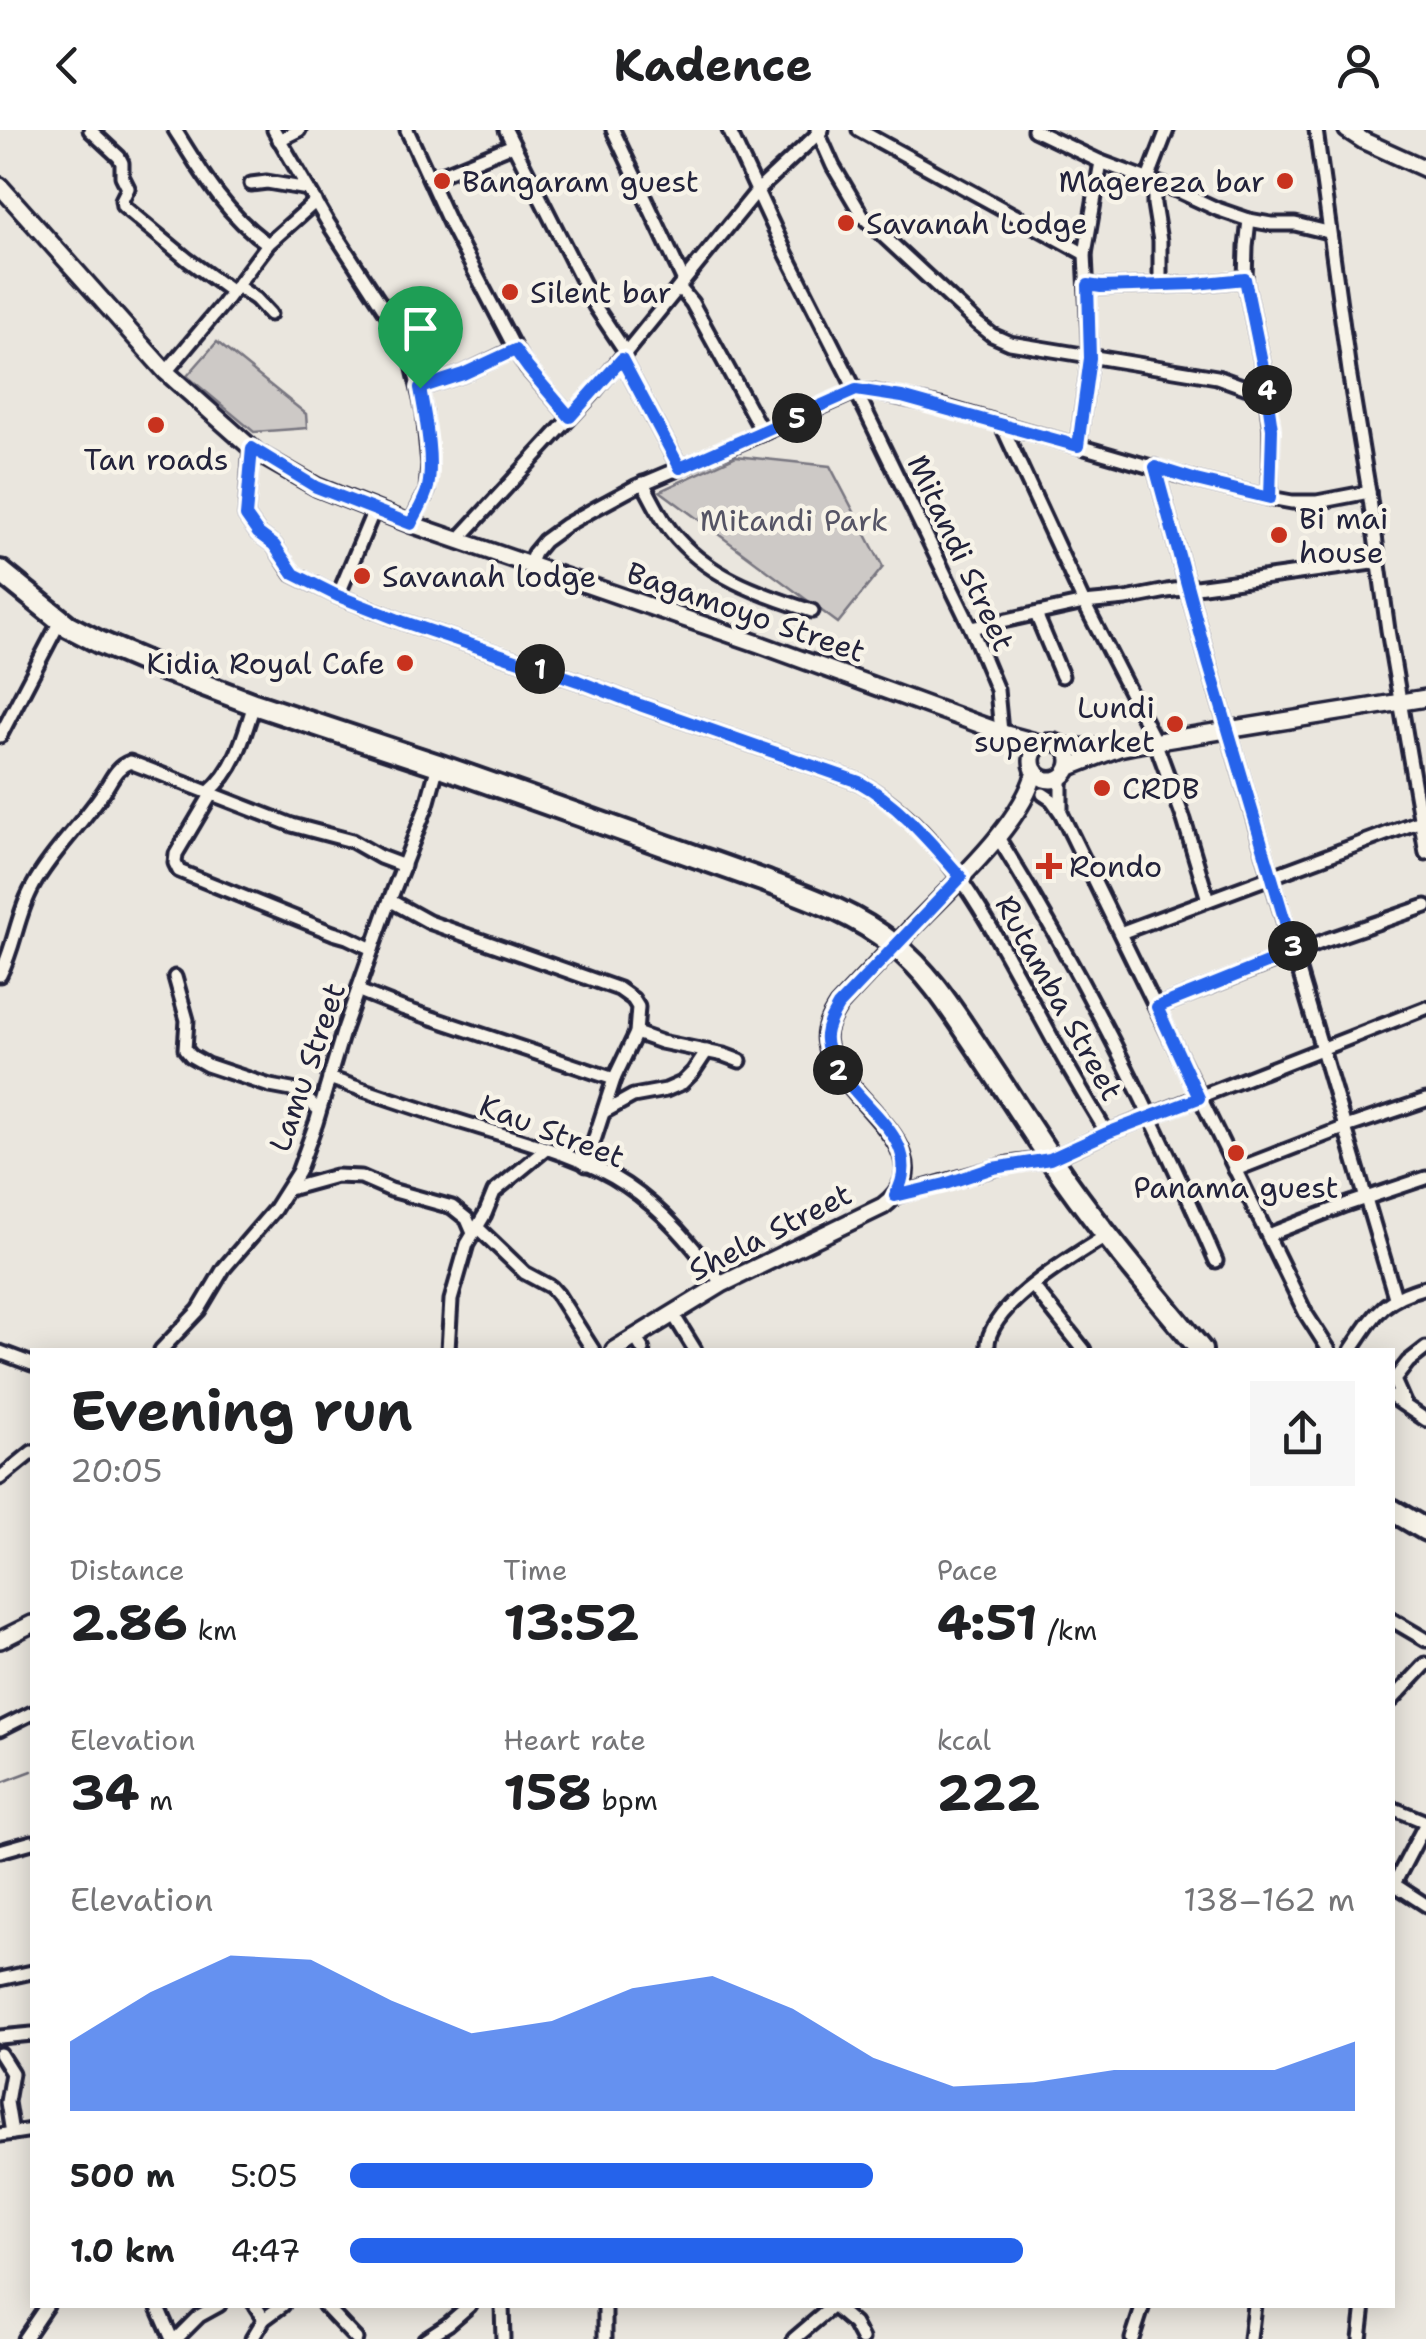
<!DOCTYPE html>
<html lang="en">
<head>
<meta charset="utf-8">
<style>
  :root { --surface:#fff; --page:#f6f6f6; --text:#202124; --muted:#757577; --accent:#2563eb }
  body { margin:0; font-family:"Shantell Sans",sans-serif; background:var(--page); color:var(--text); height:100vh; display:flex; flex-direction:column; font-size:38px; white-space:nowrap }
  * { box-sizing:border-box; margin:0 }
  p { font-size:32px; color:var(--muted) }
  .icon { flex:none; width:55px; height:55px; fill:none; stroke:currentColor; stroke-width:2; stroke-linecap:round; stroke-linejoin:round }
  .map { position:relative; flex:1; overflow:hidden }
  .side { position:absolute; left:30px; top:1218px; width:1365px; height:960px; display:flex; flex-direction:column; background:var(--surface); border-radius:0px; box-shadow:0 5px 25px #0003 }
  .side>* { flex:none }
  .pin { position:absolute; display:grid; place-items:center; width:85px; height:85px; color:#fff; margin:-102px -42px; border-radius:50% 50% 50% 0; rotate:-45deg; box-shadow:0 0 10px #0007 }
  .pin .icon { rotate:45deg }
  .km { position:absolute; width:50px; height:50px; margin:-25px; border-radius:50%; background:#222; color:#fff; font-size:28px; line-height:50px; text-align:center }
  .round { display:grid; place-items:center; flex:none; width:105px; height:105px; border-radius:0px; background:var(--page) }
  .summary { display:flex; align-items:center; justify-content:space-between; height:170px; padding:0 40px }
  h1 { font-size:55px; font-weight:700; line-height:75px }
  .metrics { display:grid; grid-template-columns:repeat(3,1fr); gap:15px; height:170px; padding:10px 40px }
  .metrics div { display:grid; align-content:center }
  .metrics b { font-size:50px; font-weight:700 }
  .metrics small { font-size:28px; font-weight:400 }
  .metrics p { font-size:28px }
  .chart { height:280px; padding:20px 40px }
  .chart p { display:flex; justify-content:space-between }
  .chart svg { width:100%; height:180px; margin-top:10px; fill:var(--accent); opacity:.7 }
  ul { padding:0 40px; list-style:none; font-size:32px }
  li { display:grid; grid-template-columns:160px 120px 1fr; align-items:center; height:75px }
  li i { height:25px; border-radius:12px; background:var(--accent) }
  header { display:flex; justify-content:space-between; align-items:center; height:130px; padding:0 40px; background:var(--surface); font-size:45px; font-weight:700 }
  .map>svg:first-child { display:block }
  .green { fill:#cdc9c6; stroke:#787680; stroke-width:2.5 }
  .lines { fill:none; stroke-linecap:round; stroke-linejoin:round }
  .stream { stroke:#716f7b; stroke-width:2.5 }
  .street-casing { stroke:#22223b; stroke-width:19 }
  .secondary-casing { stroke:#22223b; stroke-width:22 }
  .highway-casing { stroke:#22223b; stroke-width:28 }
  .street { stroke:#f7f3e8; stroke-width:11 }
  .secondary { stroke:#f7f3e8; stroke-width:15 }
  .highway { stroke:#f7f3e8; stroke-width:20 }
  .route-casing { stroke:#fff; stroke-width:20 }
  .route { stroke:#2563eb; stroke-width:12 }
  .poi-dot { fill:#c8321e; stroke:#f7f3e8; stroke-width:4 }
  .labels { text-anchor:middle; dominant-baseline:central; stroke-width:9; stroke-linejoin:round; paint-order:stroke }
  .poi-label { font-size:30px; fill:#22223b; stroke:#f7f3e8; text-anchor:start }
  .park-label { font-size:30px; fill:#555465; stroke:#f7f3e8 }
  .street-label { font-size:30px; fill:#22223b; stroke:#f7f3e8 }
</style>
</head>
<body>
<header><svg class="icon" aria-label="back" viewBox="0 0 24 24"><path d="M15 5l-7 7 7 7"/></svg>Kadence<svg class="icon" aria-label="person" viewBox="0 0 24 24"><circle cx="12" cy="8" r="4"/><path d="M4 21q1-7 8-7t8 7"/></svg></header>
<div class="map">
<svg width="1426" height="2209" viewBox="0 0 1426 2209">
  <rect width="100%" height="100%" fill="#eae6de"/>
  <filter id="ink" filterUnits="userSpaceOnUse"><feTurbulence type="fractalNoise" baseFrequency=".01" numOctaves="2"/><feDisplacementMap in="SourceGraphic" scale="20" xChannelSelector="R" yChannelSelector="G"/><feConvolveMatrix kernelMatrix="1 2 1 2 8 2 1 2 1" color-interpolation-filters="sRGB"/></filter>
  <g filter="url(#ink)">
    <g class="green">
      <path d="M217,212L306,284L307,298L254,302L187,246Z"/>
      <path d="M736,326L830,336L883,437L838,493L660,361Z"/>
    </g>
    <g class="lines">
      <path class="stream" d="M0,1653L32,1641"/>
      <defs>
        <g id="street">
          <path d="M90,0L119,27L122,33V46L128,58L122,70L123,76L188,130L232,162"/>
          <path d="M175,0C201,42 226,85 268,114"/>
          <path d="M274,0L328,93L397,199L411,226L424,282L429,334L427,361L411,394"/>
          <path d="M407,0L451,96L515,219L527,238L570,287"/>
          <path d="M506,0L595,176L625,221"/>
          <path d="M613,0L684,151"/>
          <path d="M729,0L784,119L856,261L971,498L997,560L1001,602"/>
          <path d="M817,0L833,36L863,87L977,193L992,205L1010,213L1217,247L1267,265"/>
          <path d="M859,0L1085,124"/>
          <path d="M1034,0L1101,32L1176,60L1217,79L1249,90L1271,94H1295L1328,102"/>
          <path d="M1316,0L1349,241L1369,362L1388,500L1426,723"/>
          <path d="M279,10L299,0"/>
          <path d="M430,49L513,15"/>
          <path d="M1148,49L1167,0"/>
          <path d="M1154,51V74L1160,111V155"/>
          <path d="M251,54L267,52L308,59"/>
          <path d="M1249,90L1246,117L1245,149L1263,237L1271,299L1270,368"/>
          <path d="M1088,155L1101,157L1197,154L1245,149"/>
          <path d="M237,156L256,169L270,184"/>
          <path d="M679,157L692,173L763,303"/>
          <path d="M622,229L680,338"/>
          <path d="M166,242L223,174L268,114L316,71"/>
          <path d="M420,258L463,244L515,219"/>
          <path d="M1002,296L1084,473L1155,611L1184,690L1208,770"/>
          <path d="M1078,315L1090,228L1085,124L1101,32"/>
          <path d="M251,318L246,386L258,403L274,415L293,444L338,466L404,492L578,551L640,575L859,652C944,699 990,796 1035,877C1058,920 1082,962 1107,1003"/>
          <path d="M1155,337L1208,532L1395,1167"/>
          <path d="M643,353C652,369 660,387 671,401C706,446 759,464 812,481"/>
          <path d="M458,410L592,264L757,61L822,0"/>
          <path d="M529,435L534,423L544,411L566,395L598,377L635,357L763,303L856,261L874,262L940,276L1196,350L1270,368L1292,372H1317L1369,362"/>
          <path d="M338,466L374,380"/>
          <path d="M1036,484L1062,546"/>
          <path d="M971,498L1084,473L1126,469L1167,461L1379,432"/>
          <path d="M0,606L60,491"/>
          <path d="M209,662C236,639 244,606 254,574"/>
          <path d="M212,663L176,724L175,733L179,741L333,803L347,807L372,819"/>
          <path d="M1043,664L1052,670L1061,683L1306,1184L1329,1220"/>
          <path d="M1061,679V647"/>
          <path d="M997,706C1081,841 1153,985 1216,1131"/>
          <path d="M391,771L429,792L619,859L633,869L638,877L636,903L614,949L586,1035"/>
          <path d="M1120,803L1426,689"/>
          <path d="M0,845C15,816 17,784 33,756C50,724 83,693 104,661C112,649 116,637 130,632L292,695L352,711L380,727L404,736"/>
          <path d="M175,847L187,890L185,919L191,926L207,935L270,956L297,961L319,980"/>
          <path d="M359,861L402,878L614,949"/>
          <path d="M1157,877L1327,810L1426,776"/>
          <path d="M636,903L661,912L724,925L740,931"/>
          <path d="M329,948C375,964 421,980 468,994C519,1010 581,1025 626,1055C665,1081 694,1117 722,1154"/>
          <path d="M604,982L633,966L666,960L682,953L693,942L707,921"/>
          <path d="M1235,1040L1346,997L1426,970"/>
          <path d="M289,1059L336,1046L361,1047L391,1060L452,1077L467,1089L473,1103"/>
          <path d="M895,1066L1009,1034L1051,1029L1107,1003L1426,878"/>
          <path d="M477,1097L525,1143L551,1157L558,1165L593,1220"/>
          <path d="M1268,1105L1345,1075L1426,1048"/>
          <path d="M1033,1156L1084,1220"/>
          <path d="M673,1184L695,1220"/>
          <path d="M635,1207L643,1220"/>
          <path d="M161,1220L199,1180L224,1138L274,1080L298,1042L316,993L343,902L386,780L427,675L438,635"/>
          <path d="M448,1220L451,1170L467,1114L485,1084L494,1062L546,1019"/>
          <path d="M988,1220C983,1178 1074,1126 1107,1105"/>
          <path d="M1351,1220C1375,1184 1382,1169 1426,1157"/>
          <path d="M0,1222L32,1234"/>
          <path d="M1392,1267L1426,1290"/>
          <path d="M1405,1275L1394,1250L1408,1232L1426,1218"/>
          <path d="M0,1348L32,1322"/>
          <path d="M1392,1490L1426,1510"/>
          <path d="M1392,1570L1426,1534"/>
          <path d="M0,1599L32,1583"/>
          <path d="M1392,1678L1426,1692"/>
          <path d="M0,1721L32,1712"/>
          <path d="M1392,1753L1426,1775"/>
          <path d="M1394,1754L1426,1693"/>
          <path d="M0,1849L32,1842"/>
          <path d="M0,1907L32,1904"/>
          <path d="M0,1924L12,1943L7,1972L12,2003"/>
          <path d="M0,2005L32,2000"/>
          <path d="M157,2175L172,2209"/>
          <path d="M255,2175L264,2189"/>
          <path d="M324,2175L356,2209"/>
          <path d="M502,2175L503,2209"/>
          <path d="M833,2176L854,2194L862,2209"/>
          <path d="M24,2209L47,2175"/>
          <path d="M176,2209L199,2186L219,2175"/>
          <path d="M252,2209L264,2189L283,2175"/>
          <path d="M425,2209L448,2194L470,2175"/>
          <path d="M605,2209V2175"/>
          <path d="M794,2209L834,2175"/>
          <path d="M1132,2209L1143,2175"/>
          <path d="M1250,2209L1254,2175"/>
          <path d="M1360,2209L1364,2175"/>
        </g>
        <g id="secondary">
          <path d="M1347,0L1364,11L1426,39"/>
          <path d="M0,56L166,242L257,323L317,357L411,394L759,514L1006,604L1043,614"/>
          <circle cx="1051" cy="631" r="19"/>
          <path d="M1065,617L1110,618"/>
          <path d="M1070,637L1119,618L1134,615L1426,568"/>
          <path d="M614,1220L722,1154L883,1076C953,1022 834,967 826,912C824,899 831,887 838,876C861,851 884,827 907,803C945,762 1023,695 1035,641"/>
          <path d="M0,1510L32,1494"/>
        </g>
        <g id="highway">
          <path d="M0,441L68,496L99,512L167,541L254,574L438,635L765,751C811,768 856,784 894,815C926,840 949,875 971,908C998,948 1024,989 1051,1029C1096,1096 1150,1158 1201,1220"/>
          <path d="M1392,1380L1426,1400"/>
        </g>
      </defs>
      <use href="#street" class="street-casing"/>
      <use href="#secondary" class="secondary-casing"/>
      <use href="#highway" class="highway-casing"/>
      <use href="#street" class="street"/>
      <use href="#secondary" class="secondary"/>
      <use href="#highway" class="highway"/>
    </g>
  </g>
  <g class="lines" filter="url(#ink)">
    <defs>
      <path id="route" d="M1245,149L1263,237L1272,299L1270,368L1196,350L1155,337L1208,532L1294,822L1157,877L1199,968L1107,1003L1050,1029L993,1038L945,1054L895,1066C929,1008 852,976 832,927C828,919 825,913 826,905C827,894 833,885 838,876L961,747C930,712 900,675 859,652L640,575L578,551L404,492L338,466L294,444L274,415L258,403L246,386L252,318L316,357L411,394C417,382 425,370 428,357C434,329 425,286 420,258L463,244L515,220L528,238L570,287L622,229L680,338L856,260L902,267L1078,316L1090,228L1088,155L1101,157L1196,154Z"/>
    </defs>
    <use href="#route" class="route-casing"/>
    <use href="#route" class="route"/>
  </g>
  <g class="poi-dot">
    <circle cx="442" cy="51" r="10"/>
    <circle cx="1285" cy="51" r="10"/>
    <circle cx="846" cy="93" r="10"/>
    <circle cx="510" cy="162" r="10"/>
    <circle cx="156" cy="295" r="10"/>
    <circle cx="1279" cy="405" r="10"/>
    <circle cx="362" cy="446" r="10"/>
    <circle cx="405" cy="533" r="10"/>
    <circle cx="1175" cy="594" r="10"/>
    <circle cx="1102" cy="658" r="10"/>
    <path d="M1044 721h10v10h10v10h-10v10h-10v-10h-10v-10h10z"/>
    <circle cx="1236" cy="1023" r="10"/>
  </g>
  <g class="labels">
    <g class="poi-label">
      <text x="462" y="51">Bangaram guest</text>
      <text x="1265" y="51" text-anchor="end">Magereza bar</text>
      <text x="866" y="93">Savanah Lodge</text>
      <text x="530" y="162">Silent bar</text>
      <text x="156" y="329" text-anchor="middle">Tan roads</text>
      <text x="1299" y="388">Bi mai<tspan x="1299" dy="34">house</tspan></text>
      <text x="382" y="446">Savanah lodge</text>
      <text x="385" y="533" text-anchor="end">Kidia Royal Cafe</text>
      <text x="1155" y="577" text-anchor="end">Lundi<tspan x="1155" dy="34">supermarket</tspan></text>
      <text x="1122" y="658">CRDB</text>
      <text x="1069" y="736">Rondo</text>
      <text x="1236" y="1057" text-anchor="middle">Panama guest</text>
    </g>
    <g class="park-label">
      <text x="794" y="390">Mitandi Park</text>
    </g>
    <g class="street-label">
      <text transform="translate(961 423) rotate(65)">Mitandi Street</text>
      <text transform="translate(746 482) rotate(19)">Bagamoyo Street</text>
      <text transform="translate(1059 868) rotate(61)">Rutamba Street</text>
      <text transform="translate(307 937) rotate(-71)">Lamu Street</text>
      <text transform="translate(552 1001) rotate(21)">Kau Street</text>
      <text transform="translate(770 1102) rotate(-27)">Shela Street</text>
    </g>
  </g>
</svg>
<div class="pin" style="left:420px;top:258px;background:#1e9e55"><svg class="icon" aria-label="arrive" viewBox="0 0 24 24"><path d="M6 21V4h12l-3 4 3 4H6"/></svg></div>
<b class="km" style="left:540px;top:539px">1</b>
<b class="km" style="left:838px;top:940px">2</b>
<b class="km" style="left:1293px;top:816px">3</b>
<b class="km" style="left:1267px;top:260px">4</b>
<b class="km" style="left:797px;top:288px">5</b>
<section class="side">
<div class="summary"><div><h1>Evening run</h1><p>20:05</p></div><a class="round"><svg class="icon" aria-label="share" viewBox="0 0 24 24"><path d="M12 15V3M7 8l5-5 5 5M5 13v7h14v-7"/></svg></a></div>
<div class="metrics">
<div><p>Distance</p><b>2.86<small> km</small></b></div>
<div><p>Time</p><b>13:52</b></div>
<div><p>Pace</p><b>4:51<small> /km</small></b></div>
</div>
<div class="metrics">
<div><p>Elevation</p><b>34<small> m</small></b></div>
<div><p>Heart rate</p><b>158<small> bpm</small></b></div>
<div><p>kcal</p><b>222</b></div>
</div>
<div class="chart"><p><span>Elevation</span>138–162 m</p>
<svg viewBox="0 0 160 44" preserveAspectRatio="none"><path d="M0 44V27L10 15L20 6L30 7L40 17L50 25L60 22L70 14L80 11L90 19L100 31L110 38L120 37L130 34L140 34L150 34L160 27V44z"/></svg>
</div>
<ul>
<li><b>500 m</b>5:05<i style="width:52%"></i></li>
<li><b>1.0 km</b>4:47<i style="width:67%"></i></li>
</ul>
</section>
</div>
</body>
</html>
